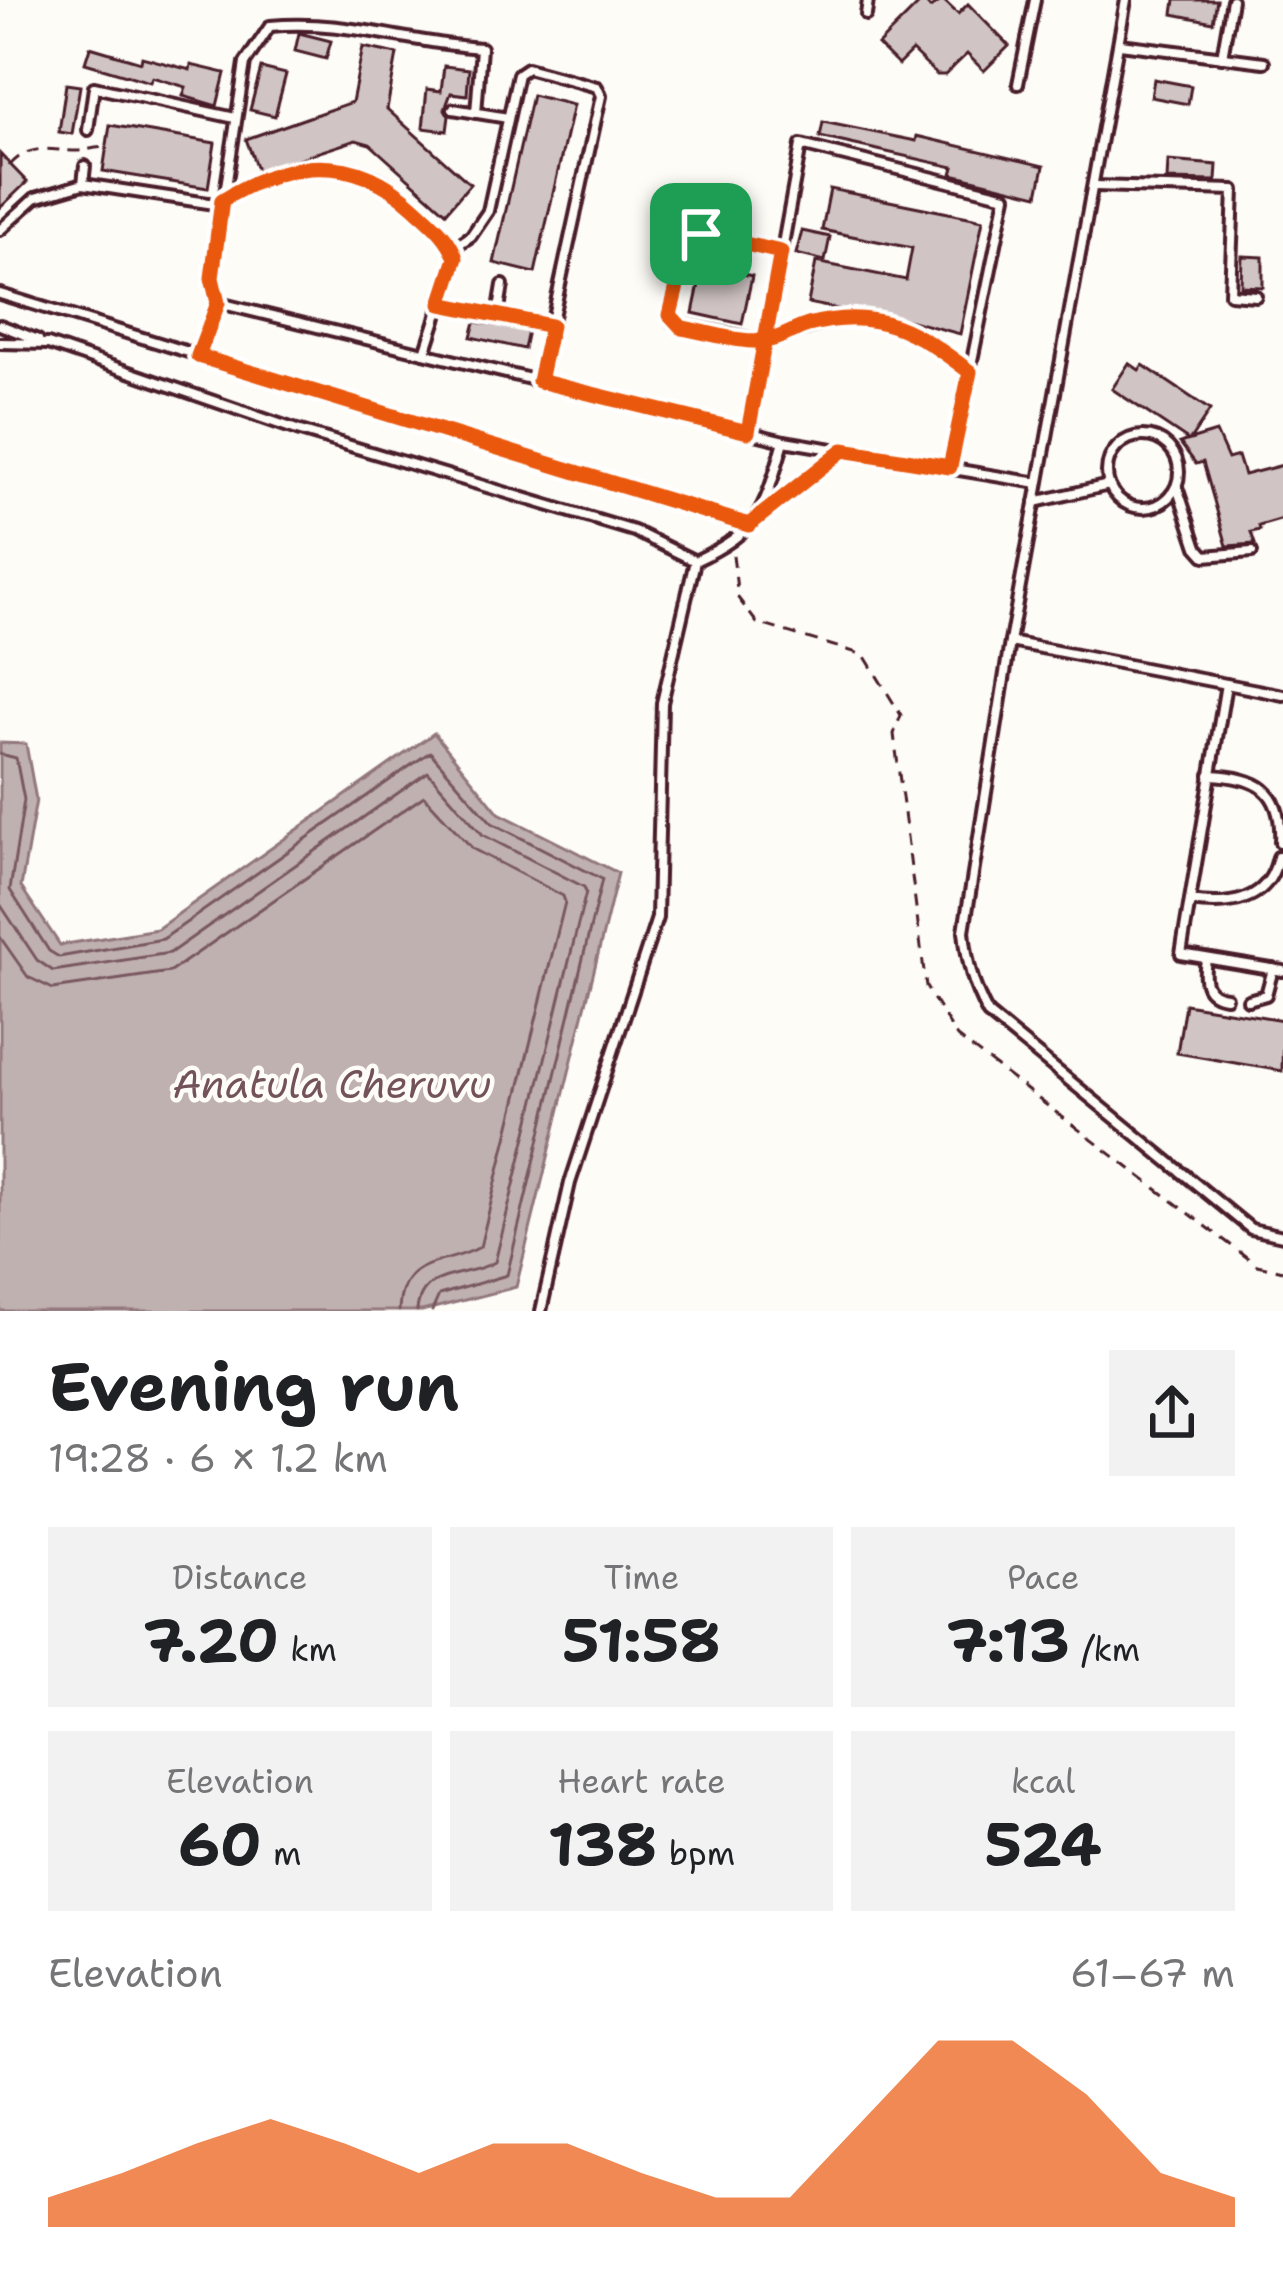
<!DOCTYPE html>
<html lang="en">
<head>
<meta charset="utf-8">
<style>
  :root { --surface:#fff; --page:#f2f2f2; --text:#202124; --muted:#757577; --accent:#ea580c }
  body { margin:0; font-family:"Shantell Sans",sans-serif; background:var(--page); color:var(--text); height:100vh; display:flex; flex-direction:column; font-size:45px; white-space:nowrap }
  * { box-sizing:border-box; margin:0 }
  p { font-size:39px; color:var(--muted) }
  .icon { flex:none; width:66px; height:66px; fill:none; stroke:currentColor; stroke-width:2; stroke-linecap:round; stroke-linejoin:round }
  .map { position:relative; height:1311px; overflow:hidden }
  .side { display:flex; flex-direction:column; background:var(--surface); flex:1 }
  .side>* { flex:none }
  .pin { position:absolute; display:grid; place-items:center; width:102px; height:102px; color:#fff; margin:-51px; border-radius:24px; box-shadow:0 6px 18px #0006 }
  .round { display:grid; place-items:center; flex:none; width:126px; height:126px; border-radius:0px; background:var(--page) }
  .head { display:flex; align-items:center; justify-content:space-between; height:204px; padding:0 48px }
  h1 { font-size:66px; font-weight:700; line-height:90px }
  .figures { display:grid; grid-template-columns:repeat(3,1fr); gap:18px; height:204px; padding:12px 48px }
  .figures div { display:grid; align-content:center; border-radius:0px; background:var(--page); text-align:center }
  .figures b { font-size:60px; font-weight:700 }
  .figures small { font-size:33px; font-weight:400 }
  .figures p { font-size:33px }
  .chart { height:336px; padding:24px 48px }
  .chart p { display:flex; justify-content:space-between }
  .chart svg { width:100%; height:216px; margin-top:12px; fill:var(--accent); opacity:.7 }
  .map>svg:first-child { display:block }
  .water { fill:#c0b1b1; stroke:#91777b; stroke-width:3 }
  .lines { fill:none; stroke-linecap:round; stroke-linejoin:round }
  .shore { stroke:#795961; stroke-width:3 }
  .building { fill:#d0c5c4; stroke:#4a1f2b; stroke-width:3 }
  .lane-casing { stroke:#4a1f2b; stroke-width:16 }
  .path { stroke:#4a1f2b; stroke-width:3; stroke-dasharray:12 9; stroke-linecap:butt }
  .lane { stroke:#fdfcf7; stroke-width:8 }
  .route-casing { stroke:#fff; stroke-width:24 }
  .route { stroke:#ea580c; stroke-width:15 }
  .labels { text-anchor:middle; dominant-baseline:central; stroke-width:9; stroke-linejoin:round; paint-order:stroke }
  .water-label { font-size:39px; font-style:italic; fill:#73525a; stroke:#fdfcf7 }
</style>
</head>
<body>
<div class="map">
<svg width="1283" height="1311" viewBox="0 0 1283 1311">
  <rect width="100%" height="100%" fill="#fdfcf7"/>
  <filter id="ink" filterUnits="userSpaceOnUse"><feTurbulence type="fractalNoise" baseFrequency=".00833" numOctaves="2"/><feDisplacementMap in="SourceGraphic" scale="24" xChannelSelector="R" yChannelSelector="G"/><feConvolveMatrix kernelMatrix="1 2 1 2 8 2 1 2 1" color-interpolation-filters="sRGB"/></filter>
  <g filter="url(#ink)">
    <path class="water" d="M434,733L499,813L618,873L516,1287L422,1311H0V743L26,744L36,800L21,887L60,945L157,929Z"/>
    <g class="lines">
      <g class="shore">
        <path d="M0,754L16,758L24,800L10,890L49,951L59,957L163,939L430,752L492,823L602,879L507,1275L439,1295L432,1311"/>
        <path d="M0,904L37,960L53,971L170,953L428,772L483,835L584,887L586,892L495,1262C467,1278 420,1269 417,1311"/>
        <path d="M0,937L28,977L53,989L170,972L424,796L473,849L563,896L565,902L480,1247C445,1267 401,1255 399,1311"/>
      </g>
    </g>
    <g class="building">
      <path d="M923,0L930,8L943,0L958,14L968,4L1009,46L984,71L967,54L945,75H937L912,51L898,65L878,45Z"/>
      <path d="M1175,0H1217L1213,22L1173,14Z"/>
      <path d="M299,33L331,41L326,59L295,51Z"/>
      <path d="M90,47L141,62L142,57L190,70L191,65L225,73L217,106L183,96L186,87L152,77L150,82L85,63Z"/>
      <path d="M363,47L397,54L387,109L470,184L446,212L370,144L356,140L258,172L246,139L352,102Z"/>
      <path d="M444,66L469,69L467,95L451,93L445,109L449,116L447,131L423,128L427,89L441,91Z"/>
      <path d="M261,68L286,74L275,116L250,110Z"/>
      <path d="M1154,79L1191,86L1188,104L1151,97Z"/>
      <path d="M66,84L80,86L72,134L59,132Z"/>
      <path d="M532,95L573,105L535,273L494,263Z"/>
      <path d="M823,122L916,141L917,136L1044,166L1038,195L952,174L954,167L820,137Z"/>
      <path d="M110,125L215,143L208,188L103,171Z"/>
      <path d="M0,154L27,182L0,208Z"/>
      <path d="M1168,161L1217,165L1216,181L1167,180Z"/>
      <path d="M830,189L983,220L960,334L874,311H847L808,303L816,262L906,280L912,248L822,230Z"/>
      <path d="M802,231L830,237L825,261L796,254Z"/>
      <path d="M1242,256L1263,257V287L1241,286Z"/>
      <path d="M703,265L752,276L742,324L693,313Z"/>
      <path d="M475,322L528,330L524,349L471,337Z"/>
      <path d="M1129,363L1139,370L1143,365L1210,410L1190,440L1216,432L1228,459L1238,456L1244,475L1283,465V519L1259,526L1260,530L1251,532L1255,544L1227,546L1203,462L1196,464L1180,443L1188,440L1112,389Z"/>
      <path d="M1185,1004L1283,1020L1282,1071L1177,1053Z"/>
    </g>
    <g class="lines">
      <defs>
        <g id="lane">
          <path d="M1126,0L1010,642L964,931C967,962 973,987 988,1014L1251,1229L1283,1236"/>
          <path d="M866,15L868,0"/>
          <path d="M1120,44L1264,62"/>
          <path d="M1222,57L1232,0"/>
          <path d="M1018,84L1035,0"/>
          <path d="M453,109L508,118"/>
          <path d="M88,130L94,87L235,118"/>
          <path d="M83,184L85,166"/>
          <path d="M1095,186L1234,190L1230,294L1256,296"/>
          <path d="M223,199C268,171 326,154 377,178C394,186 408,201 421,214C436,227 449,238 456,258L425,353"/>
          <path d="M0,230L35,198L83,184L221,205"/>
          <path d="M453,248L471,236L488,211L518,74L527,68L597,87L601,96L539,381"/>
          <path d="M781,252L694,235L688,241L670,315L673,323L765,341L839,319H872L914,331L970,372"/>
          <path d="M0,294L749,525"/>
          <path d="M219,303L784,441L1038,483"/>
          <path d="M441,304L551,326"/>
          <path d="M498,315L503,285"/>
          <path d="M0,325L38,340"/>
          <path d="M0,343L48,344L297,430L634,531L695,561"/>
          <path d="M198,356L219,303L212,278L245,63L270,26C346,19 406,43 481,48L476,113"/>
          <path d="M749,432L801,145L1006,196L950,467"/>
          <circle cx="1143" cy="472" r="36"/>
          <path d="M1177,487L1197,547L1205,556L1252,552"/>
          <path d="M1035,502L1109,485"/>
          <path d="M764,510L843,450"/>
          <path d="M1010,642L1283,695"/>
          <path d="M1226,684L1181,954L1283,971"/>
          <path d="M1210,775C1257,777 1283,789 1280,842"/>
          <path d="M1190,901C1229,907 1269,902 1278,857"/>
          <path d="M1206,959C1203,978 1203,995 1226,997"/>
          <path d="M1248,1000L1266,995L1273,969"/>
          <path d="M541,1311L570,1183L657,918L662,703L695,561C762,529 764,509 784,441"/>
        </g>
      </defs>
      <use href="#lane" class="lane-casing"/>
      <g class="path">
        <path d="M10,165C32,142 49,151 77,151C88,151 94,146 106,148"/>
        <path d="M733,555L738,598L757,623L864,655L901,715L894,734L926,987L957,1037L1257,1265L1283,1271"/>
      </g>
      <use href="#lane" class="lane"/>
    </g>
  </g>
  <g class="lines" filter="url(#ink)">
    <defs>
      <path id="route" d="M701,234L781,252L748,432L539,381L551,326L441,304L456,258C448,235 431,223 414,207C354,152 288,159 222,200L212,278L218,303L198,356L749,525L843,450L950,467L970,372C916,331 878,306 808,325C794,329 779,340 764,341C739,343 707,332 682,328L670,315L688,241L701,234"/>
    </defs>
    <use href="#route" class="route-casing"/>
    <use href="#route" class="route"/>
  </g>
  <g class="labels">
    <g class="water-label">
      <text x="332" y="1084">Anatula Cheruvu</text>
    </g>
  </g>
</svg>
<div class="pin" style="left:701px;top:234px;background:#1e9e55"><svg class="icon" aria-label="arrive" viewBox="0 0 24 24"><path d="M6 21V4h12l-3 4 3 4H6"/></svg></div>
</div>
<section class="side">
<div class="head"><div><h1>Evening run</h1><p>19:28 · 6 × 1.2 km</p></div><a class="round"><svg class="icon" aria-label="share" viewBox="0 0 24 24"><path d="M12 15V3M7 8l5-5 5 5M5 13v7h14v-7"/></svg></a></div>
<div class="figures">
<div><p>Distance</p><b>7.20<small> km</small></b></div>
<div><p>Time</p><b>51:58</b></div>
<div><p>Pace</p><b>7:13<small> /km</small></b></div>
</div>
<div class="figures">
<div><p>Elevation</p><b>60<small> m</small></b></div>
<div><p>Heart rate</p><b>138<small> bpm</small></b></div>
<div><p>kcal</p><b>524</b></div>
</div>
<div class="chart"><p><span>Elevation</span>61–67 m</p>
<svg viewBox="0 0 160 44" preserveAspectRatio="none"><path d="M0 44V38L10 33L20 27L30 22L40 27L50 33L60 27L70 27L80 33L90 38L100 38L110 22L120 6L130 6L140 17L150 33L160 38V44z"/></svg>
</div>
</section>
</body>
</html>
